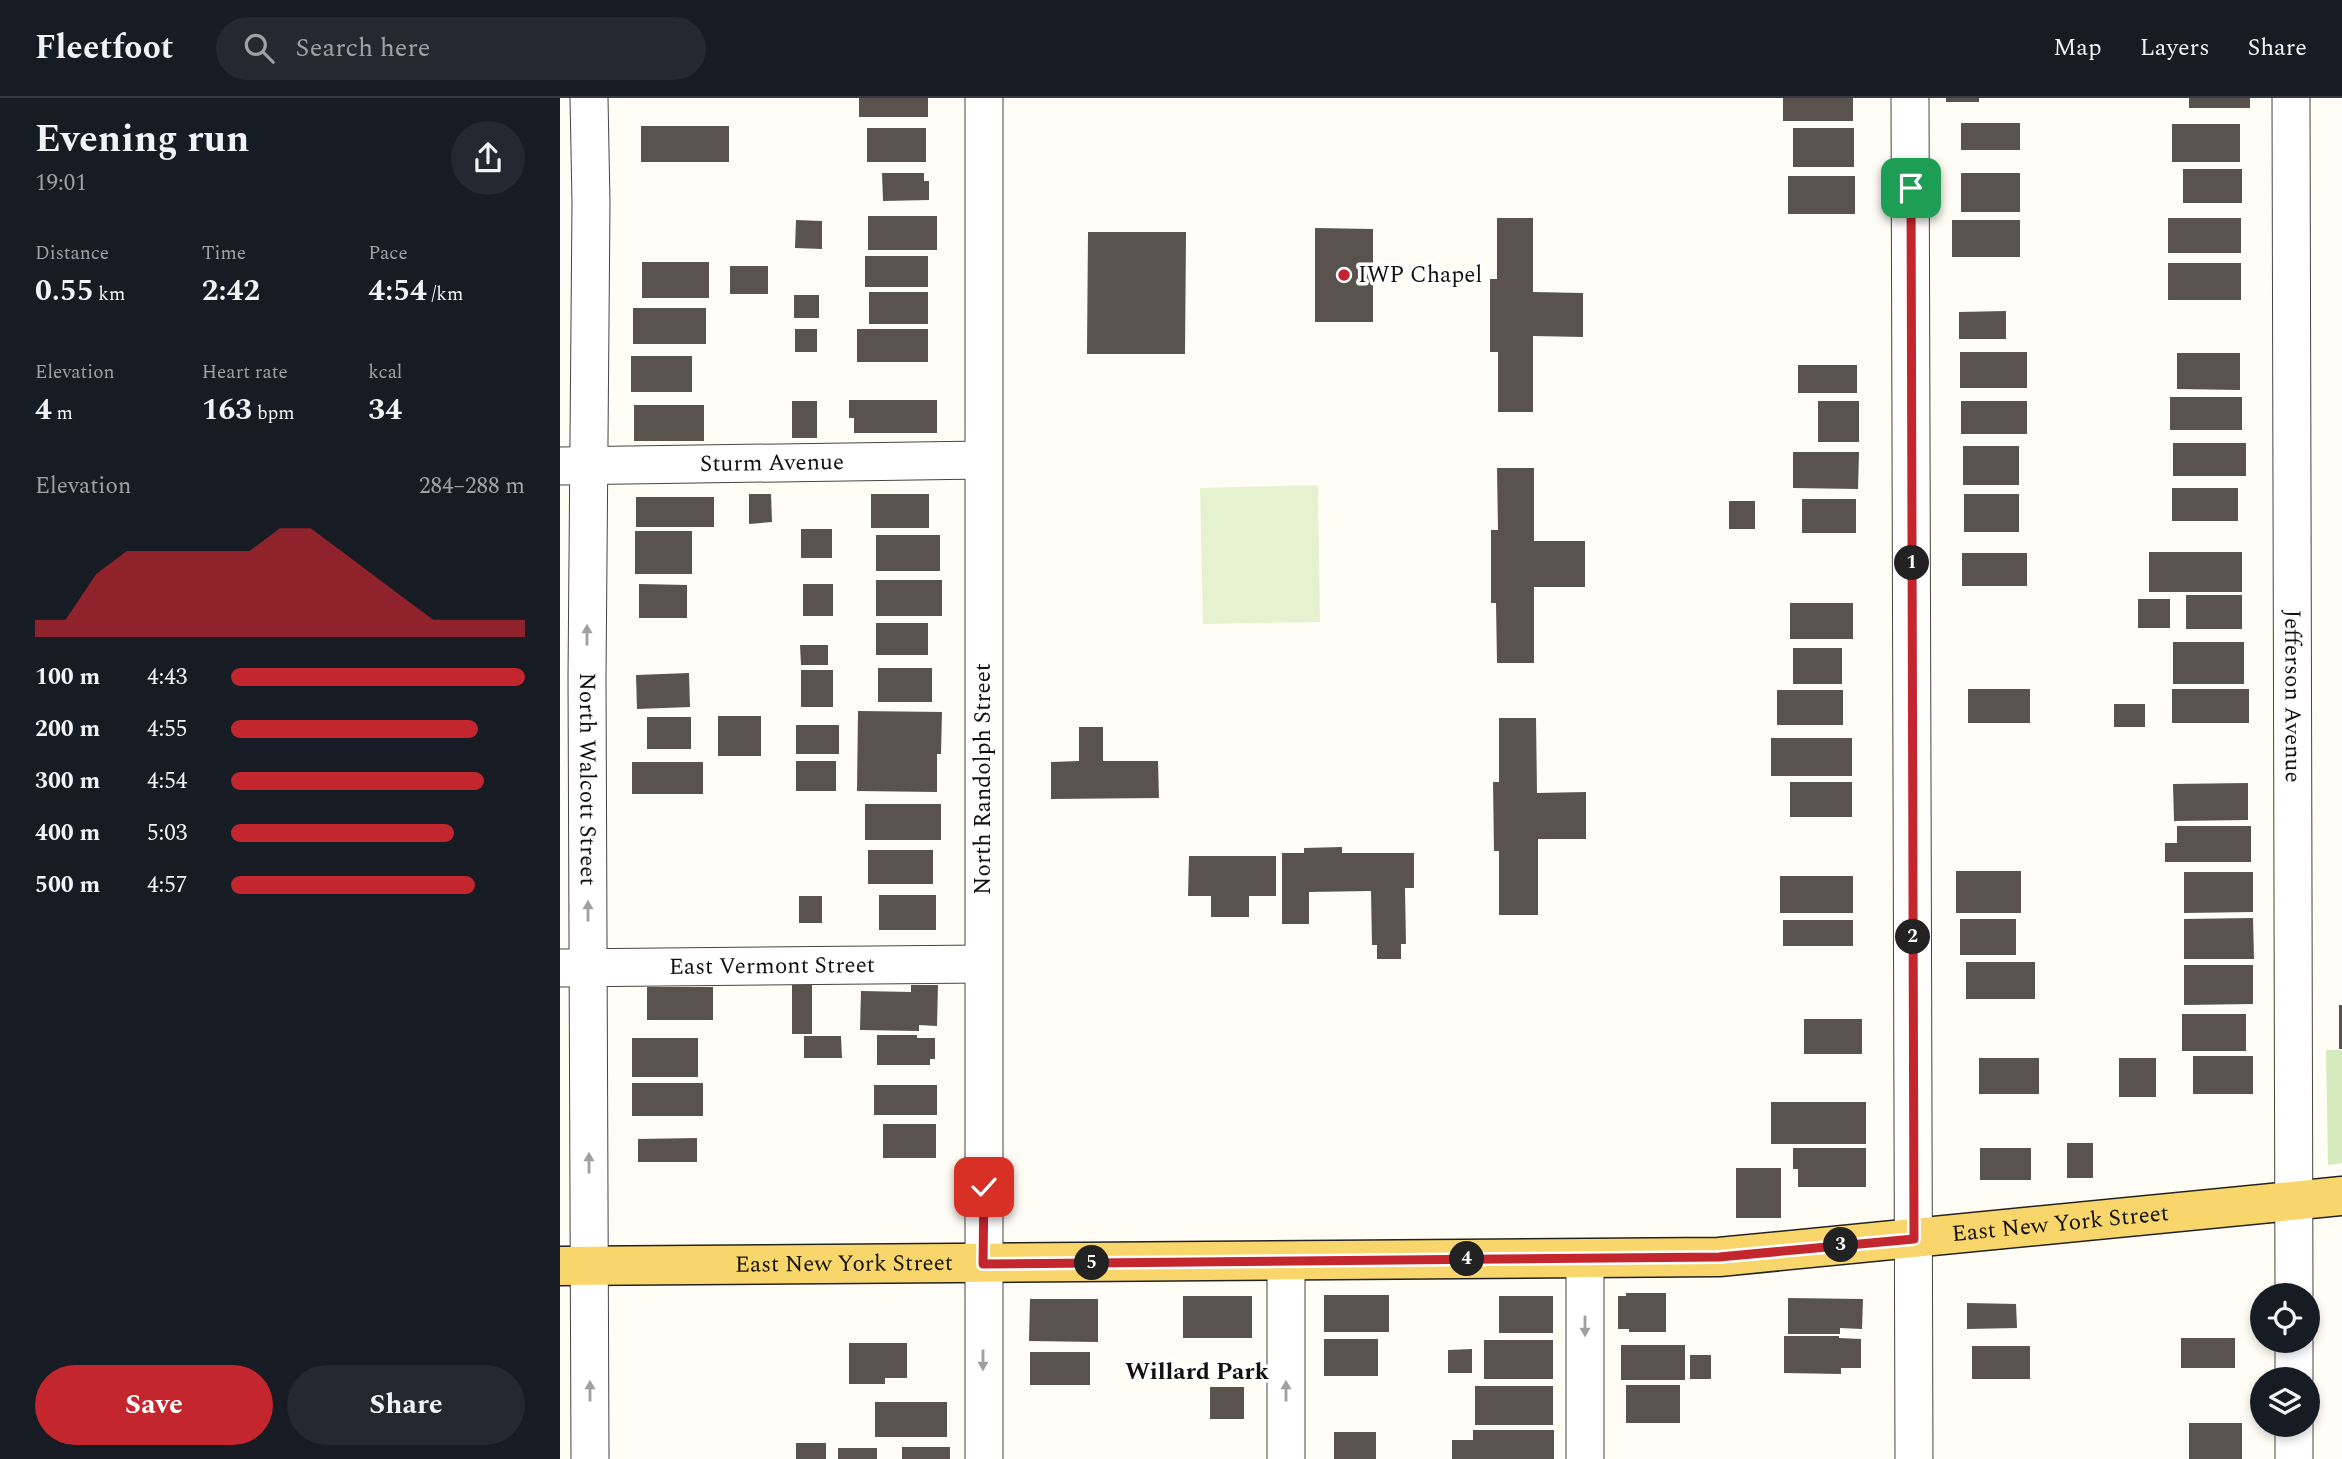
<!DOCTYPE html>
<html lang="en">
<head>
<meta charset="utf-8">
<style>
  :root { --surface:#171b24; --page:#242831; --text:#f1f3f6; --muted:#9ea1a6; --line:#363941; --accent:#c4262e }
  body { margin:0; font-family:Spectral,serif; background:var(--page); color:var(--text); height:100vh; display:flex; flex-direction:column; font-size:26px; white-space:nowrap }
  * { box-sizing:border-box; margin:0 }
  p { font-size:23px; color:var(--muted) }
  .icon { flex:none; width:38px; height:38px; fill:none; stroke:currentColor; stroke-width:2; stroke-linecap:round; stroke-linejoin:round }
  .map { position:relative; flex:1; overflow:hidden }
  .drawer { display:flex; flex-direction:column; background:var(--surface); width:560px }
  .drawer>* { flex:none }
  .tools { position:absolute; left:1690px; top:1185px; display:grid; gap:14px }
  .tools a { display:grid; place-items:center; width:70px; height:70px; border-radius:50%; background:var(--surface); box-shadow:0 4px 10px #0003; font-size:35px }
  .pin { position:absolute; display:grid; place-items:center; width:60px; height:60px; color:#fff; margin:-30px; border-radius:14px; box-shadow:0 4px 10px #0006 }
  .km { position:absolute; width:35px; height:35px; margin:-18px; border-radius:50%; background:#222; color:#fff; font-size:19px; line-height:35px; text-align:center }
  .round { display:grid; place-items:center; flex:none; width:74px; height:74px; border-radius:37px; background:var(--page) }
  .overview { display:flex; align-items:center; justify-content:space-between; height:119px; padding:0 35px }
  h1 { font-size:38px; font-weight:700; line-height:52px }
  .figures { display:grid; grid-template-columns:repeat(3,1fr); gap:10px; height:119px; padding:7px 35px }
  .figures div { display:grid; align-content:center }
  .figures b { font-size:30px; font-weight:700 }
  .figures small { font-size:19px; font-weight:400 }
  .figures p { font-size:19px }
  .chart { height:196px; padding:14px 35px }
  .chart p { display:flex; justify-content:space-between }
  .chart svg { width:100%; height:126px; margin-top:7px; fill:var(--accent); opacity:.7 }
  .button { display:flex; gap:14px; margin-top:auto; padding:14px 35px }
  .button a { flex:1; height:80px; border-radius:42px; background:var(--accent); color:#fff; font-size:28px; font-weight:700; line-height:80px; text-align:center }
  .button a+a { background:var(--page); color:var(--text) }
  ul { padding:0 35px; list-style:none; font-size:23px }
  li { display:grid; grid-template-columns:112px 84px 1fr; align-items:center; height:52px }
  li i { height:18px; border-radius:9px; background:var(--accent) }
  header { display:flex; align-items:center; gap:42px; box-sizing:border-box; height:98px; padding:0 35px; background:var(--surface); border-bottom:2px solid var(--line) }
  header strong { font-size:33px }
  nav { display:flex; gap:38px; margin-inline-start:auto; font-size:24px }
  .search { width:490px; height:63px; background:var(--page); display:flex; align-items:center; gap:18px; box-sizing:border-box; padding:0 24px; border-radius:38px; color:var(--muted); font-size:26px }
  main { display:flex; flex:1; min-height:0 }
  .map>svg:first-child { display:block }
  .green { fill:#d5ebbd }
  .pitch { fill:#e6f2cf }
  .building { fill:#5a524d }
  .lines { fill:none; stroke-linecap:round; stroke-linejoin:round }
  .minor-casing { stroke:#444; stroke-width:39 }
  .major-casing { stroke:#222; stroke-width:41 }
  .minor { stroke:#fff; stroke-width:37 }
  .major { stroke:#f9d66b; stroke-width:38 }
  .oneway { fill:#a0a0a0 }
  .route-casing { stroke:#fff; stroke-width:14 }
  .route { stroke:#c4262e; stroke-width:9 }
  .poi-dot { fill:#c4262e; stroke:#fff; stroke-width:2.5 }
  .labels { text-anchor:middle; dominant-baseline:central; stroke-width:7; stroke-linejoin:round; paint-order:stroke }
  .poi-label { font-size:23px; fill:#111; stroke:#fff; text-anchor:start }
  .street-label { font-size:23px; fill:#111; stroke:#fff }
  .neighbourhood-label { font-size:24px; font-weight:bold; fill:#111; stroke:#fff }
</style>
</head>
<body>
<header>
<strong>Fleetfoot</strong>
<div class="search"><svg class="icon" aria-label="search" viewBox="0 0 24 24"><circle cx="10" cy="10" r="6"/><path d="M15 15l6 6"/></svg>Search here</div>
<nav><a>Map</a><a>Layers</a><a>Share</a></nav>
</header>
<main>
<section class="drawer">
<div class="overview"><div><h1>Evening run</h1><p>19:01</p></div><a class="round"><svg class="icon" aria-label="share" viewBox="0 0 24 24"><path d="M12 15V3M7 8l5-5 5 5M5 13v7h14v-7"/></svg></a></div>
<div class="figures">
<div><p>Distance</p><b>0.55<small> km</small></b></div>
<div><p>Time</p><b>2:42</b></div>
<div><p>Pace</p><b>4:54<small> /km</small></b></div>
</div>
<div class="figures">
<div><p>Elevation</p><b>4<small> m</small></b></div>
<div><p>Heart rate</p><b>163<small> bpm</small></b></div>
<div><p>kcal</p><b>34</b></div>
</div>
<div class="chart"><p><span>Elevation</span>284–288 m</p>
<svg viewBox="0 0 160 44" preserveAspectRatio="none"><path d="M0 44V38L10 38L20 22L30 14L40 14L50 14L60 14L70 14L80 6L90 6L100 14L110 22L120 30L130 38L140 38L150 38L160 38V44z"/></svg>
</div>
<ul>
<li><b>100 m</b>4:43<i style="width:100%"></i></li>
<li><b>200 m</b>4:55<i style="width:84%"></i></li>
<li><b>300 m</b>4:54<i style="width:86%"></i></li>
<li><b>400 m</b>5:03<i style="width:76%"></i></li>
<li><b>500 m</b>4:57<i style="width:83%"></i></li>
</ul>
<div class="button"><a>Save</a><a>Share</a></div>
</section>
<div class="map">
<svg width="1782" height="1361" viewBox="0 0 1782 1361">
  <rect width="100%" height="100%" fill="#fffdf5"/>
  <path class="green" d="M1766,952H1782V1065L1768,1067Z"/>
  <path class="pitch" d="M758,387L760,524L643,526L640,390Z"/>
  <g class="building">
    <rect x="299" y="0" width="69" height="19"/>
    <rect x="1223" y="0" width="70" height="23"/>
    <rect x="1386" y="0" width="33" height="4"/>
    <rect x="1629" y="0" width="61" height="10"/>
    <rect x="1401" y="25" width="59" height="27"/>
    <rect x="1612" y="26" width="68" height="38"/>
    <rect x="81" y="28" width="88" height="36"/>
    <rect x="307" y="30" width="59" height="34"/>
    <rect x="1233" y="30" width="61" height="39"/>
    <rect x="1623" y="71" width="59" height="34"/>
    <path d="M322,75H364V83H369V102L323,103Z"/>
    <rect x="1401" y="75" width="59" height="39"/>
    <rect x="1228" y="78" width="67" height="38"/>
    <rect x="308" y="118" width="69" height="34"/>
    <path d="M937,120H973V194L1023,195V239L973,238V314H938V254H930V181H937Z"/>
    <rect x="1608" y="120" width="73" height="35"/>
    <path d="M236,122L262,123V151L235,150Z"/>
    <rect x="1392" y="122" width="68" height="37"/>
    <path d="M755,130L813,131V224H755Z"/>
    <path d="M528,134H626L625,256H527Z"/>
    <rect x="305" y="158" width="63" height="31"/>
    <rect x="82" y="164" width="67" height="36"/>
    <rect x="1608" y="165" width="73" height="37"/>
    <rect x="170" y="168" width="38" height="28"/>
    <rect x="309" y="194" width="59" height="32"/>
    <rect x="234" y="197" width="25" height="23"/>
    <rect x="73" y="210" width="73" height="36"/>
    <path d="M1446,213V241H1399V214Z"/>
    <rect x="235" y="231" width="22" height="23"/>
    <rect x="297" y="231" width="71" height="33"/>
    <rect x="1400" y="254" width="67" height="36"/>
    <path d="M1617,255H1680V292L1617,291Z"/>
    <rect x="71" y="258" width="61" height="36"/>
    <rect x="1238" y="267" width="59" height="28"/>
    <rect x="1610" y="299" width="72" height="33"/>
    <path d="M289,302H377V335H294V320H289Z"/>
    <rect x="232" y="303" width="25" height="37"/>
    <rect x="1258" y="303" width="41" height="41"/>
    <rect x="1401" y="303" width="66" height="33"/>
    <rect x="74" y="307" width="70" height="36"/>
    <rect x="1613" y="345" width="73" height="33"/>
    <rect x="1403" y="348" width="56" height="39"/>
    <path d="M1233,354H1299L1298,391L1233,390Z"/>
    <path d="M937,370H974V443H1025V489H974V565H937L936,505H931V432H938Z"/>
    <rect x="1612" y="390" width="66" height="33"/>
    <path d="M189,396H211L212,424L189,426Z"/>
    <rect x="311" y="396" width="58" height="34"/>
    <rect x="1404" y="396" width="55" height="38"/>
    <rect x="76" y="399" width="78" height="30"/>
    <rect x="1242" y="401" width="54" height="34"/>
    <rect x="1169" y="403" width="26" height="28"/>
    <rect x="241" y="431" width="31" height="29"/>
    <rect x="75" y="433" width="57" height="43"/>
    <rect x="316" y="437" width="64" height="36"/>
    <rect x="1589" y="454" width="93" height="40"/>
    <rect x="1402" y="455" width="65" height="33"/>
    <rect x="316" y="482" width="66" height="36"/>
    <path d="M79,486L127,487V520H79Z"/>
    <rect x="243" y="486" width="30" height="32"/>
    <rect x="1626" y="497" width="56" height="34"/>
    <rect x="1578" y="501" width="32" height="29"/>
    <rect x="1230" y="505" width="63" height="36"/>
    <rect x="316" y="525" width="52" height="32"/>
    <rect x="1613" y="544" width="71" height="42"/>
    <path d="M240,547H268V567H241Z"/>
    <rect x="1233" y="550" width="49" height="36"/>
    <rect x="318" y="570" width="54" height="34"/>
    <rect x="241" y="572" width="32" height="37"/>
    <path d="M129,575L130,609L77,611L76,577Z"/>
    <rect x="1408" y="591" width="62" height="34"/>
    <rect x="1612" y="591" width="77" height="34"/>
    <rect x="1217" y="592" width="66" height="35"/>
    <rect x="1554" y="606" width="31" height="23"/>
    <path d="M298,613L382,614L381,656H377V694L297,693Z"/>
    <rect x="158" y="618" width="43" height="40"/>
    <rect x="87" y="619" width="44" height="32"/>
    <path d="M939,620H976L977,695L1026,694V741H978V817H939V753H934L933,684H939Z"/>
    <rect x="236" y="627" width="43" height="29"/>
    <path d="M519,629H543V663H598L599,700L491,701V664L519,663Z"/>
    <rect x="1211" y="640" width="81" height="38"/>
    <rect x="236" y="663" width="40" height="30"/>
    <rect x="72" y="664" width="71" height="32"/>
    <rect x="1230" y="684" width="62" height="35"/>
    <path d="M1688,685V722L1614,723L1613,686Z"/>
    <rect x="305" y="706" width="76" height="36"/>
    <path d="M1617,728H1691V764H1605V745H1617Z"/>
    <path d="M782,749V755H854V790H845L846,846H841V861H817V847H812L811,793L749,794V826H722V755H744V750Z"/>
    <rect x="308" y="752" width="65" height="34"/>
    <path d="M629,758H716V798H689V819H651V798H628Z"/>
    <rect x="1396" y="773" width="65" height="42"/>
    <path d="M1624,774H1693V814L1624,815Z"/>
    <rect x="1220" y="778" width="73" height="37"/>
    <rect x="319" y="797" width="57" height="35"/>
    <rect x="239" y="798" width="23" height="27"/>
    <path d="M1693,820L1694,861H1624V821Z"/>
    <rect x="1400" y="821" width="56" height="36"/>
    <rect x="1223" y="822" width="70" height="26"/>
    <rect x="1406" y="864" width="69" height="37"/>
    <path d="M1624,867H1693V906L1624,907Z"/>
    <rect x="232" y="887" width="20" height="49"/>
    <path d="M351,887H378L377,928L359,927V933L300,932L301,893L351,894Z"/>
    <rect x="87" y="889" width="66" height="33"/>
    <rect x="1779" y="907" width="3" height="44"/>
    <rect x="1622" y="916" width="64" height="37"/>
    <rect x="1244" y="921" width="58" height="35"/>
    <path d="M317,937H357V940H375V961H370V967H317Z"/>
    <path d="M244,938H281L282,960H244Z"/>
    <rect x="72" y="940" width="66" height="39"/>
    <rect x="1633" y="958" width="60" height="38"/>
    <rect x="1419" y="960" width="60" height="36"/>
    <rect x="1559" y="960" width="37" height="39"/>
    <rect x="72" y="985" width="71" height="33"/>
    <rect x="314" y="987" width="63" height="30"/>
    <rect x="1211" y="1004" width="95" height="42"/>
    <rect x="323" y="1026" width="53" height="34"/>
    <path d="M137,1040V1064H78V1041Z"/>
    <rect x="1507" y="1045" width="26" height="35"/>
    <path d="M1233,1050H1306V1089H1238V1071H1233Z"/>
    <rect x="1420" y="1050" width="51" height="32"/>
    <rect x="1176" y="1070" width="45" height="50"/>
    <path d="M1066,1195H1106V1234H1069V1231H1058V1198H1066Z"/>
    <rect x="764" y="1197" width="65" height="37"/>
    <rect x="623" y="1198" width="69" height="42"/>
    <rect x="939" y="1198" width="54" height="37"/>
    <path d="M1228,1200L1303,1201L1302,1231L1280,1230V1236H1228Z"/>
    <path d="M470,1201H538V1244L469,1243Z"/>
    <path d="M1407,1205L1456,1206L1457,1230L1407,1231Z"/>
    <path d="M1224,1238H1279V1240L1301,1241V1270H1281V1276L1224,1275Z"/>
    <rect x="1621" y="1240" width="54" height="30"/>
    <rect x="764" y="1241" width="54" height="37"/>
    <rect x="924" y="1242" width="69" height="39"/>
    <path d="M289,1245H347V1280H325V1286H289Z"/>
    <rect x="1061" y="1247" width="64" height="35"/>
    <rect x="1412" y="1248" width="58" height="33"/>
    <path d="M912,1251V1275H888V1252Z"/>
    <rect x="470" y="1254" width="60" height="33"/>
    <rect x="1130" y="1257" width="21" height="24"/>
    <rect x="1066" y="1287" width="54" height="38"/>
    <rect x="915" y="1288" width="78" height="39"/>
    <rect x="650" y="1289" width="34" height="32"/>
    <rect x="315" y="1304" width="72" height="35"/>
    <rect x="1629" y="1325" width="53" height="36"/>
    <path d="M913,1332H994V1361H892V1342H913Z"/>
    <rect x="774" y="1334" width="42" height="27"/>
    <rect x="236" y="1345" width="30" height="16"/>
    <rect x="342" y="1349" width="48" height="12"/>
    <rect x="278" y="1350" width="39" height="11"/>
  </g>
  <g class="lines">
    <defs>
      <g id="minor">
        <path id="s1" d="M29,0L31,105L27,579L30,1361"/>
        <path d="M1350,0L1354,1361"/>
        <path id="s2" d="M1731,0L1734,1197"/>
        <path id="s3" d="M0,368L423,362"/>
        <path id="s4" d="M0,870L423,866"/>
        <path d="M1025,1160V1361"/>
        <path d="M726,1163V1361"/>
        <path d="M1734,1242V1281"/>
        <path d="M1734,1326V1361"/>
        <path d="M424,1361V0"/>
      </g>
      <g id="major">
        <path id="s5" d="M0,1168L1159,1159L1782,1098"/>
      </g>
    </defs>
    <use href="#minor" class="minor-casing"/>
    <use href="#major" class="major-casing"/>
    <use href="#minor" class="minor"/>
    <use href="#major" class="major"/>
  </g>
  <defs><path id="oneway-solid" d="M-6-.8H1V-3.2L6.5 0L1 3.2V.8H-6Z" transform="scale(1.75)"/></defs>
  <g class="oneway">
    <use href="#oneway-solid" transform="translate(27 537) rotate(-90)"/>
    <use href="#oneway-solid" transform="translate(28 813) rotate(-90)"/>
    <use href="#oneway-solid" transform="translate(29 1065) rotate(-90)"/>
    <use href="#oneway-solid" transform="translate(1025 1228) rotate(90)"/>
    <use href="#oneway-solid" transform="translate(423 1262) rotate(90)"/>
    <use href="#oneway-solid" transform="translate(30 1293) rotate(-90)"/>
    <use href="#oneway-solid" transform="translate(726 1293) rotate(-90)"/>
  </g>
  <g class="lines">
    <defs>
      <path id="route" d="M424,1089L423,1166L1159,1159L1354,1141L1351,90"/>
    </defs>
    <use href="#route" class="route-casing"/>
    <use href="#route" class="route"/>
  </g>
  <circle class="poi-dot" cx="784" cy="177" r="7"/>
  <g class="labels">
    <g class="poi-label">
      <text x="798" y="177">IWP Chapel</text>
    </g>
    <g class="street-label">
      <text stroke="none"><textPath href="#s3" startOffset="212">Sturm Avenue</textPath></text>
      <text stroke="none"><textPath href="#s2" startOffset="598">Jefferson Avenue</textPath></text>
      <text stroke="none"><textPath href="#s1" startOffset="681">North Walcott Street</textPath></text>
      <text transform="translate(423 681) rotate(-90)">North Randolph Street</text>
      <text stroke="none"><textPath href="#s4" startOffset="212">East Vermont Street</textPath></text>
      <text stroke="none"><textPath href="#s5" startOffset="1502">East New York Street</textPath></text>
      <text stroke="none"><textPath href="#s5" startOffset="284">East New York Street</textPath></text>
    </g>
    <g class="neighbourhood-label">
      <text x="637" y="1274">Willard Park</text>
    </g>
  </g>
</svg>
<div class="tools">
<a><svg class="icon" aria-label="locate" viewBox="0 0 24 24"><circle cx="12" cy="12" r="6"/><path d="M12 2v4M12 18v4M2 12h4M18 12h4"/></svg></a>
<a><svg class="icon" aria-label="layers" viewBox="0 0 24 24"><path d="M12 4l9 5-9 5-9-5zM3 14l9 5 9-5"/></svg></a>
</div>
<div class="pin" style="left:1351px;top:90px;background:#1e9e55"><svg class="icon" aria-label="arrive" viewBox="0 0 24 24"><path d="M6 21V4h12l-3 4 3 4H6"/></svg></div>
<div class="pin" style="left:424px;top:1089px;background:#d93025"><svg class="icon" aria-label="check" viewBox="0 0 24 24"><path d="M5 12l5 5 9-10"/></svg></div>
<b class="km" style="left:1352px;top:465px">1</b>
<b class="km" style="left:1353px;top:839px">2</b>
<b class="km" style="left:1281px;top:1147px">3</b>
<b class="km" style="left:907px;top:1161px">4</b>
<b class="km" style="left:532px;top:1165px">5</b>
</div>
</main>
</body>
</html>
